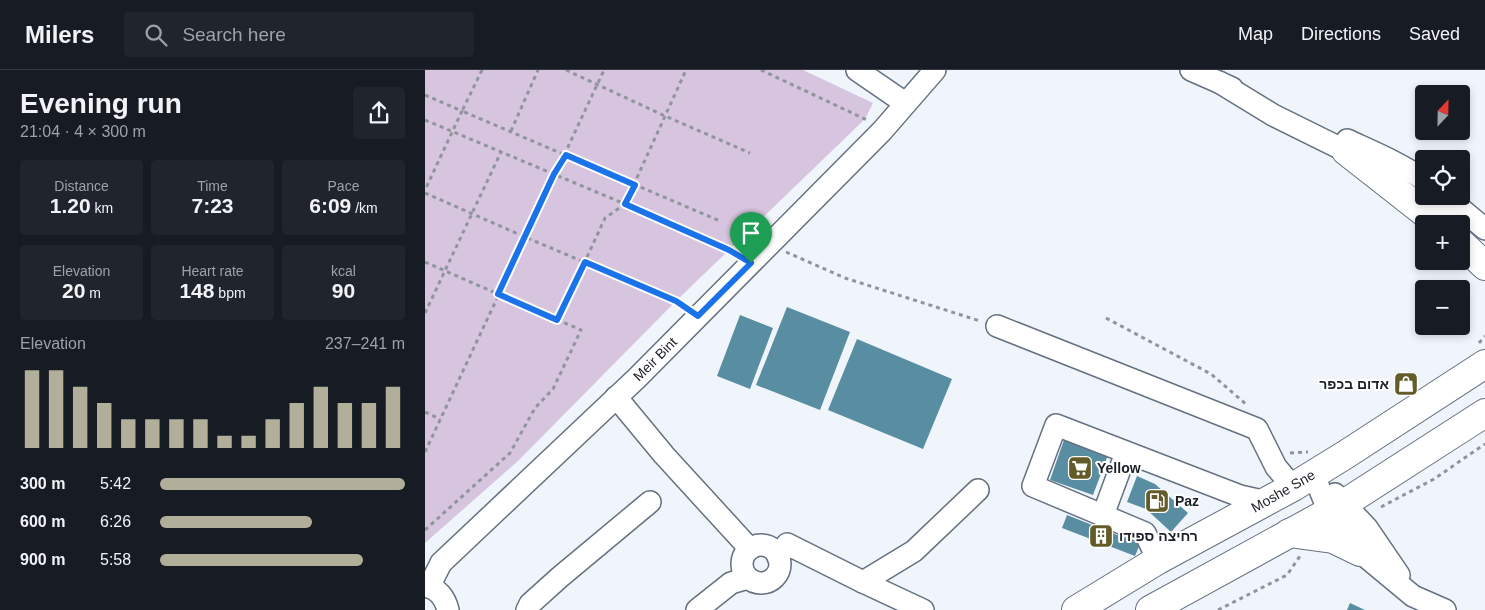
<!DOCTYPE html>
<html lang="en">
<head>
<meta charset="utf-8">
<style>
  :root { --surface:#171b24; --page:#20242c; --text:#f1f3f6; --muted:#9ea1a6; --line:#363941; --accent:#b1af99 }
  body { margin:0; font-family:Arial,Heebo,sans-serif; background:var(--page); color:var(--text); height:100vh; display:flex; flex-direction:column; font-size:19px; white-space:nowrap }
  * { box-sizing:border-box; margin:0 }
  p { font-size:16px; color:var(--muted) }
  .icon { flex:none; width:28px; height:28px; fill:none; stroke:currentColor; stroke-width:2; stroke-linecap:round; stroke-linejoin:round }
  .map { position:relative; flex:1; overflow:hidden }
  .panel { display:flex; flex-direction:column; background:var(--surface); width:425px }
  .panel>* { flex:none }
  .needle { width:32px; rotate:22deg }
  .fabs { position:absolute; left:990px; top:15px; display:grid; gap:10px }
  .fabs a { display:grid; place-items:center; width:55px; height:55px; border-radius:5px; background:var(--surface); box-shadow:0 2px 8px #0003; font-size:25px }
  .pin { position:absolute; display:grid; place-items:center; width:42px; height:42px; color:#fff; margin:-51px -21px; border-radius:50% 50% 50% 0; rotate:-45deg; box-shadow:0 0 5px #0007 }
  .pin .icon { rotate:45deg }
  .round { display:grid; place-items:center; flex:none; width:52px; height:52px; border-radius:5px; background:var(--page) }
  .summary { display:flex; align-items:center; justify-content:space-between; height:85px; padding:0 20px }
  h1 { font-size:28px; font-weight:600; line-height:38px }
  .figures { display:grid; grid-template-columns:repeat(3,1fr); gap:8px; height:85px; padding:5px 20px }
  .figures div { display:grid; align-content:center; border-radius:5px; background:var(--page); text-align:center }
  .figures b { font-size:21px; font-weight:600 }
  .figures small { font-size:14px; font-weight:400 }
  .figures p { font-size:14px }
  .chart { height:140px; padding:10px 20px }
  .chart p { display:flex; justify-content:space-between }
  .chart svg { width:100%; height:90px; margin-top:5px; stroke:var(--accent); stroke-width:6 }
  ul { padding:0 20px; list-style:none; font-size:16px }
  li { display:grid; grid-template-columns:80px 60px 1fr; align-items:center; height:38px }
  li i { height:12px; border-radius:6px; background:var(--accent) }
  header { display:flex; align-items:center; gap:30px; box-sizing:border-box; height:70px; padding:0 25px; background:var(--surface); border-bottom:1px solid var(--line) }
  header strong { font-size:24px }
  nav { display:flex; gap:28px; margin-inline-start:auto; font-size:18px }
  .search { width:350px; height:45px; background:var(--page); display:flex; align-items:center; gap:12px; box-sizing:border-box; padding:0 18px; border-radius:5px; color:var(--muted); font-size:19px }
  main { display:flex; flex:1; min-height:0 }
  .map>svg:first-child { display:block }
  .green { fill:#d7c4df }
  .building { fill:#598da1 }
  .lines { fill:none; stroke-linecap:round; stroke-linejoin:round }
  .minor-casing { stroke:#657180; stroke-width:24 }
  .major-casing { stroke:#657180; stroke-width:30 }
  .path { stroke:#90959c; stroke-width:3; stroke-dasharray:4 4; stroke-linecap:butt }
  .minor { stroke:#fff; stroke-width:21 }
  .major { stroke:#fff; stroke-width:28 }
  .route-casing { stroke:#fff; stroke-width:10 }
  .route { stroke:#1a73e8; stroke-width:6 }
  .labels { text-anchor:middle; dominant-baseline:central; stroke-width:4; stroke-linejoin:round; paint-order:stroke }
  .street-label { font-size:14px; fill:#1b2026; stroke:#fff }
  .poi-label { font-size:14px; font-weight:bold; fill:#1b2026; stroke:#fff; text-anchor:start }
</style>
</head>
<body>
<header>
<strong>Milers</strong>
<div class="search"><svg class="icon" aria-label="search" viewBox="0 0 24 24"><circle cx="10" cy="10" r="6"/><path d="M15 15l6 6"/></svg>Search here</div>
<nav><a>Map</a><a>Directions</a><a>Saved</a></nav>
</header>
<main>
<section class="panel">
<div class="summary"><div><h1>Evening run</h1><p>21:04 · 4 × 300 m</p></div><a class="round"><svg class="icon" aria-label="share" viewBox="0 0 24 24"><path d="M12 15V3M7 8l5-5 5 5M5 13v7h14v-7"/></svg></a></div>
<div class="figures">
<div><p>Distance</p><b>1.20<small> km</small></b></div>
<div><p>Time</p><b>7:23</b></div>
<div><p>Pace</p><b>6:09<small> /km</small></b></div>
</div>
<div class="figures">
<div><p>Elevation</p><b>20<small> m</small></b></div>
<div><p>Heart rate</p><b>148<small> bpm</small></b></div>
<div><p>kcal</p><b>90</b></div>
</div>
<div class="chart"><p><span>Elevation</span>237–241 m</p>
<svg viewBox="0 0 160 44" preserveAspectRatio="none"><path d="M5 44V6M15 44V6M25 44V14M35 44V22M45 44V30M55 44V30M65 44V30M75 44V30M85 44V38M95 44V38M105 44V30M115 44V22M125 44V14M135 44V22M145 44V22M155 44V14"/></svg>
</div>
<ul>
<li><b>300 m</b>5:42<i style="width:100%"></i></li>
<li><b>600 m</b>6:26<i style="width:62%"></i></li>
<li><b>900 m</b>5:58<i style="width:83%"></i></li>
</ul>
</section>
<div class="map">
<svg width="1060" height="540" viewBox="0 0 1060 540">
  <rect width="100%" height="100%" fill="#f0f5fc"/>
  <path class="green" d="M0,0H378L448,33L440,49L251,231L93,391L0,473Z"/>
  <g class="building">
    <path d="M362,237L425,262L395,340L331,315Z"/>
    <path d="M315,245L348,258L325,319L292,306Z"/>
    <path d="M432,269L527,309L498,379L403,340Z"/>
    <path d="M639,370L683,385L668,425L625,410Z"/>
    <path d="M712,406L730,414L763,443L746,462L721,439L702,432Z"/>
    <path d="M642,445L715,474L710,486L637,458Z"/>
    <path d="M925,533L940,540H922Z"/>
  </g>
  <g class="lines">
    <defs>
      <g id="minor">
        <path d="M432,0L480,33"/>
        <path d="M766,0L807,18"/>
        <path d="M794,12L848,45L935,88"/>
        <path d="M922,70C948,82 975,93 999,110"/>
        <path d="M1024,129L1060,159"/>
        <path d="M1005,132L1032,154"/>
        <path d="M572,256L832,359L851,397L868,417"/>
        <path d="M191,327L239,385L325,479"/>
        <path d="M888,403L904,442L935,482L988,526L1020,540"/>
        <path d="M910,424L942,458L974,505"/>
        <path d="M678,445L701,383"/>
        <circle cx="336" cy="494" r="19"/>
        <path d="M353,487L362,474L438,512L498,540"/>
        <path d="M733,490L720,463L608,416L631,355L815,426L842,432"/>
        <path d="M438,512L489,481L553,420"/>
        <path d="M0,516C13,518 20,528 23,540"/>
        <path d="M4,517L16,493L212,308L457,61L510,0"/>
        <path d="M102,540L105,534L135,507L225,432"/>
        <path d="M272,540L306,513L323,508"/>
      </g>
      <g id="major">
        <path d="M921,81L1014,154"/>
        <path d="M1036,173L1060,196"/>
        <path d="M864,463L908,469L935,482"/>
        <path d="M651,540L733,490L868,417L920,385L1060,294"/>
        <path d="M725,540L920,433L1060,343"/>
      </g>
    </defs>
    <use href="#minor" class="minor-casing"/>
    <use href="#major" class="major-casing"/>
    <g class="path">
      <path d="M57,0L37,41L295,151"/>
      <path d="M141,0L240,46L325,83"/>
      <path d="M336,0L442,50"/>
      <path d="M0,25L37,41L0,120"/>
      <path d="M0,50L200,134L311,185"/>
      <path d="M86,61L113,0"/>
      <path d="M0,123L100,167L251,231L258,236"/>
      <path d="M361,182L420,208L555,251"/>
      <path d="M0,192L132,250"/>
      <path d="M0,243L76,82"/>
      <path d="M681,248L786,304L822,335"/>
      <path d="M1054,273L1060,266"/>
      <path d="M0,342L15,349"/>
      <path d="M0,382L179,0"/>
      <path d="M865,383L883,382"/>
      <path d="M956,437L1009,409L1060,374"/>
      <path d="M0,460L85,383L110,338L128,319L156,260L133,250L180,148L200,134L261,0"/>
      <path d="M793,540L862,505L875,486"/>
    </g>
    <use href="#minor" class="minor"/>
    <use href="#major" class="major"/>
  </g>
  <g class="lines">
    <defs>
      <path id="route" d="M141,85L210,115L200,134L304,180L326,193L273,246L251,231L160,192L132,250L73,224L129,104Z"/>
    </defs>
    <use href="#route" class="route-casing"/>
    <use href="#route" class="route"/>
  </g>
  <defs>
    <symbol id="shop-square" viewBox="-11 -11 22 22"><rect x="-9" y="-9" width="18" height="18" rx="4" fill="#635c28" stroke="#fff"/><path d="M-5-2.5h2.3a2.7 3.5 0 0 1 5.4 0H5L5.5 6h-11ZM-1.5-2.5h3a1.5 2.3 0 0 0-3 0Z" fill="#fff"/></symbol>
    <symbol id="supermarket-square" viewBox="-11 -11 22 22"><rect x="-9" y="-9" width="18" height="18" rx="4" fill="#635c28" stroke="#fff"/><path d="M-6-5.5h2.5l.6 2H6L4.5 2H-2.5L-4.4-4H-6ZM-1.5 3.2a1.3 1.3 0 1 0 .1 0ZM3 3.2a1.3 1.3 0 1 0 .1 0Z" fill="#fff"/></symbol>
    <symbol id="fuel-square" viewBox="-11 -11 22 22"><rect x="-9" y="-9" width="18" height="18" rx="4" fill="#635c28" stroke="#fff"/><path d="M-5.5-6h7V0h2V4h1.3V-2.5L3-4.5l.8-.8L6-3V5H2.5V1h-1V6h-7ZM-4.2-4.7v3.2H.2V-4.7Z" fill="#fff"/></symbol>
    <symbol id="building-square" viewBox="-11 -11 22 22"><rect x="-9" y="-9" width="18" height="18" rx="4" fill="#635c28" stroke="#fff"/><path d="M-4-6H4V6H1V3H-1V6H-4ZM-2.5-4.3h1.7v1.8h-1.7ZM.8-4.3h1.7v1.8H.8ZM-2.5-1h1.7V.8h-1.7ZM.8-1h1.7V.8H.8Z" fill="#fff"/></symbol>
  </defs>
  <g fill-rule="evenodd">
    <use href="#shop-square" x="967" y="300" width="28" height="28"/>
    <use href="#supermarket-square" x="641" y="384" width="28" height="28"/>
    <use href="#fuel-square" x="718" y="417" width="28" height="28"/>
    <use href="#building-square" x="662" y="452" width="28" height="28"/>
  </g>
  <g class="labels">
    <g class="street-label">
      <text transform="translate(230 289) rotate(-45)">Meir Bint</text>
      <text transform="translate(858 421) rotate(-30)">Moshe Sne</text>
    </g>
    <g class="poi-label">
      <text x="964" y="314" text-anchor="end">אדום בכפר</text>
      <text x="672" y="398">Yellow</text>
      <text x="750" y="431">Paz</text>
      <text x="694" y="466">רחיצה ספידו</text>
    </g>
  </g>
</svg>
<div class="fabs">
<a><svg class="needle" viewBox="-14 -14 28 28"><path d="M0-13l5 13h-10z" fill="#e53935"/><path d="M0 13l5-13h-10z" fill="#9ea1a6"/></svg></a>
<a><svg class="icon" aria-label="locate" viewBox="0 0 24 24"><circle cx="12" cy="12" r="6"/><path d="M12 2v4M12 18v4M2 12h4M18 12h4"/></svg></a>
<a>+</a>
<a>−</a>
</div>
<div class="pin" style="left:326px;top:193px;background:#1e9e55"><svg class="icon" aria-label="arrive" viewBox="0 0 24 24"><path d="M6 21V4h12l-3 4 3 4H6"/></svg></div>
</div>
</main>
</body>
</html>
